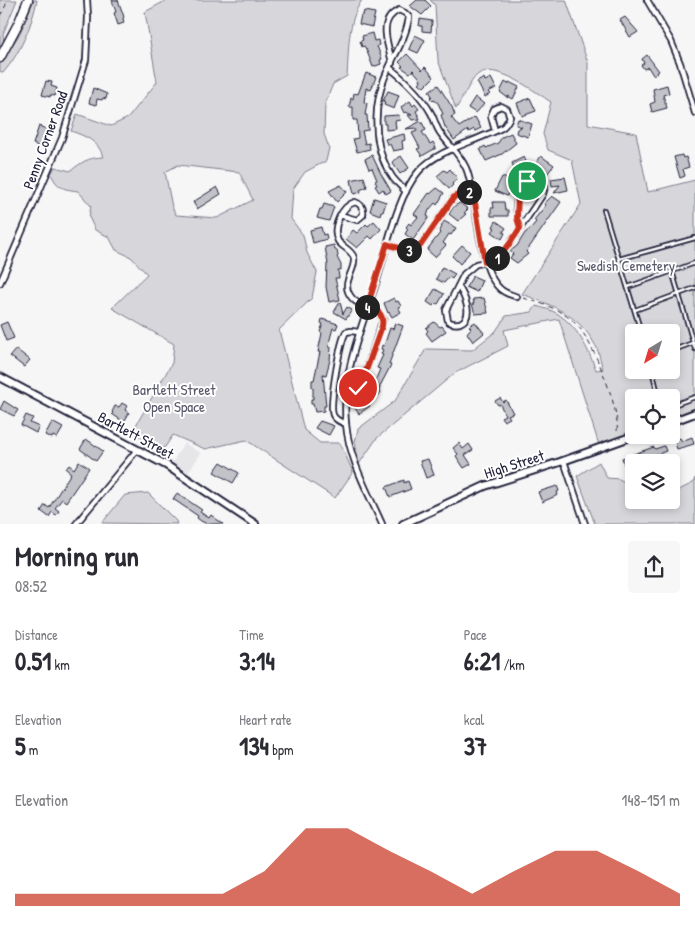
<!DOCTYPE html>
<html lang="en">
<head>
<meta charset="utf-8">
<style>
  :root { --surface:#fff; --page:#f7f7f7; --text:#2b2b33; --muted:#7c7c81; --accent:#c8321e }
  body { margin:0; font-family:"Patrick Hand",sans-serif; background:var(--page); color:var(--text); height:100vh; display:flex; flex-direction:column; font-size:19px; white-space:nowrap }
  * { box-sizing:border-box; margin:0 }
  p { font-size:16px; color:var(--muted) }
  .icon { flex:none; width:28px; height:28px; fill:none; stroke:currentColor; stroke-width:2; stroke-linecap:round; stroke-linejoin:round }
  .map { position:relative; height:524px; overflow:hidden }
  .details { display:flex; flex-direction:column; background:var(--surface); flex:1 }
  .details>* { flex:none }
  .needle { width:32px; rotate:218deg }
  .fabs { position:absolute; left:625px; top:324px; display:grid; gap:10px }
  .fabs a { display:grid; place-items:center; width:55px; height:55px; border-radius:5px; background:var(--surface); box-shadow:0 2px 8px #0003; font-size:25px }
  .pin { position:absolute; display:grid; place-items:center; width:42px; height:42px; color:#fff; margin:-21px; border:2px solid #fff; border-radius:50%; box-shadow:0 1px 5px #0007 }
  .km { position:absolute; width:25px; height:25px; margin:-12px; border-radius:50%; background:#222; color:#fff; font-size:14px; line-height:25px; text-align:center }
  .round { display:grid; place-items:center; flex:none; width:52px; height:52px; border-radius:5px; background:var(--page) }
  .overview { display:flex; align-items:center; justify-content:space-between; height:85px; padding:0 15px }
  h1 { font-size:28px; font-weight:800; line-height:38px }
  .figures { display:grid; grid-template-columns:repeat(3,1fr); gap:8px; height:85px; padding:5px 15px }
  .figures div { display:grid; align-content:center }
  .figures b { font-size:25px; font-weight:800 }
  .figures small { font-size:14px; font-weight:400 }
  .figures p { font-size:14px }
  .chart { height:140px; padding:10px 15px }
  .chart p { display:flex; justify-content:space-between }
  .chart svg { width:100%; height:90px; margin-top:5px; fill:var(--accent); opacity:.7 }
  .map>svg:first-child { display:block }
  .built { fill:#e6e6e9 }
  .green { fill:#d7d7db; stroke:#7c7c8b; fill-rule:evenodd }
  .building { fill:#c2c2c9; stroke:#22223b }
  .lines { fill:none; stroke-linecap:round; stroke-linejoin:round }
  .lane-casing { stroke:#22223b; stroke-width:6 }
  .street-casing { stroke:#22223b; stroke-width:8 }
  .secondary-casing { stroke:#22223b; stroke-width:10 }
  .primary-casing { stroke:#22223b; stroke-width:11 }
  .path { stroke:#22223b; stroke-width:1; stroke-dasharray:5 4; stroke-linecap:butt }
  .lane { stroke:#fff; stroke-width:2.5 }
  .street { stroke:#fff; stroke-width:4.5 }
  .secondary { stroke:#fff; stroke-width:6 }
  .primary { stroke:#fff; stroke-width:8 }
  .route-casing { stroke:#fff; stroke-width:10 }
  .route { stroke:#c8321e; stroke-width:6 }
  .labels { text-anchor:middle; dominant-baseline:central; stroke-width:4; stroke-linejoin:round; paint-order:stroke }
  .street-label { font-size:15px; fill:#22223b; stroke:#fff }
  .park-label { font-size:15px; fill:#58586b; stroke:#fff }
</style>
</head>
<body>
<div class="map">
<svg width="695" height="524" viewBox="0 0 695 524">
  <rect width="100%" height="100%" fill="#f6f6f7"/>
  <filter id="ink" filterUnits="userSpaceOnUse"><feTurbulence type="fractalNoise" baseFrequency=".02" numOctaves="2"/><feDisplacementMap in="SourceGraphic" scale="10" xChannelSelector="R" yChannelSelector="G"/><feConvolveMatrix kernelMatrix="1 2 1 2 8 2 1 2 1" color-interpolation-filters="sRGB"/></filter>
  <g filter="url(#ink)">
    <path class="built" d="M184,443L201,453L188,473L172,463Z"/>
    <g class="green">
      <path d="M0,0H17L3,34L4,43L0,49Z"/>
      <path d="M34,0H37C32,25 20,54 3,73L0,71V63L19,35Z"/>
      <path d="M167,0H362C347,22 349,50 347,76L333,84L325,103L324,134L329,148L326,161L305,172L293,189L291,219L303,235L307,253L317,272L312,298L279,330L304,430L320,443H340L353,472L335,498L246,440L205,449L173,435L165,447L160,449L132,432L172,363L174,344L112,308L147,274L131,257L116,250L109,237L95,230L89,217L91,206L78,191C64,189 58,189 51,174L55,167L70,171C83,162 86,158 103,157C99,141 85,136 71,131L77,114L111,126L128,118L157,82L145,12ZM178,165L239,172L253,200L217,218L176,215L172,207L165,172Z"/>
      <path d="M430,0H566L588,63V124L636,133L648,192L695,180V408L671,418V398H634V432L599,445L559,319L504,330L508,346L455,373L377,438L359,464L355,442L358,429L395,401L426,349L472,350L495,332L506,316L532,312L536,306C543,308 552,310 558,314C578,327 588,349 596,370L603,369C600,360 599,350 594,343C579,315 550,304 522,294L581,204L572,160L548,150L543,134L551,102C537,93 494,60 477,75C471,80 461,101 456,109L438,60L435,5ZM634,332H671V370H634Z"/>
      <path d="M599,462L607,478L619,479L634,487V500H671V494L693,483L695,478V524H595L577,476Z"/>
      <path d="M148,493L176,521L177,524L102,523L125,495Z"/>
    </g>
    <g class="building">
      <path d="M112,0H118L124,17L123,18L124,23L118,25L114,13L116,12Z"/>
      <path d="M417,0H425L431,6L422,15L410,6Z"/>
      <path d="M364,11L375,13L372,27L359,24L361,15H363Z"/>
      <path d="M625,17L638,32L630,37L620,20Z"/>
      <path d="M420,19L432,21L431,32L422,31V26H419Z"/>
      <path d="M372,33L374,41L378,40L379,45L377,46L382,59L380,60L381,64L373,67L366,49L364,46L362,47L360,41L363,40L362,36Z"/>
      <path d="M415,35L425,40L418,53L409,49Z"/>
      <path d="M407,54L422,70L425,67L434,77L424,87L419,83L421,81L419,77L413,70L410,73L401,67L403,66L399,62Z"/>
      <path d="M647,55L659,71L653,75L648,67L644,69L641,65L644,63L642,59Z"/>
      <path d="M366,73L376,77L371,90L366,88L364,102L367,103L365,115H367L368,130L362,131L365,144L369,143L370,149L357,152L353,139L358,138L357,120H353V107H349L351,98L353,99L354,93L358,94Z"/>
      <path d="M484,78L485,81L491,78L496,88L488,92L490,94L485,97L477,82Z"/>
      <path d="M46,81L52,82L51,86L57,88L55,96L50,95V97L42,95Z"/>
      <path d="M505,82L508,84L509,82L519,87L513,99L508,96V98L500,92Z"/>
      <path d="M438,85L452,107L455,115L451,117L459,127L475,117L481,128L475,131L474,129L469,132L468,130L454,140L445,127L441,115L443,114L438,103L434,100L433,101L430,98L432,96L429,91Z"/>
      <path d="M667,85L669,93L663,95L667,108L652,112L650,104L655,102L653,89Z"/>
      <path d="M93,88L107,94L106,99L103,98L102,100L97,99L96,105L89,103Z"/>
      <path d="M388,91L399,95L394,109L384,105L385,102L383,101Z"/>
      <path d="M475,97L484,104L476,113L468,108Z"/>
      <path d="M530,98L536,111L522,116L517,103Z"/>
      <path d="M410,101L413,106L415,104L419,109L416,111L420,119L412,120L408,115H412L406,112L404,113L401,107Z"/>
      <path d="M399,115L400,120L395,121L396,129L386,130V124H384V116Z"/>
      <path d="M518,119L532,124L528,137L516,133L517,129L522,127L516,125Z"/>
      <path d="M421,121L426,130L422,132L430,144L433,142L436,148L422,156L417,149L420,148L412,133L417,131L416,128L406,129Z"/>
      <path d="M39,126L46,129L40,147L33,144Z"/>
      <path d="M511,133L516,143L502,154L486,161L480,149L485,146L486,148L498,143L502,137Z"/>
      <path d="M404,134L405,140L402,141L403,149L393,151L390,144H387L385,139Z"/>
      <path d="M372,155L381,174L391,191L386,194L383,189L379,192L375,186L377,185L375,181L377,180L372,168L369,169L365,159Z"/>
      <path d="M682,155L683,158L686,157L689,167L683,169L685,176L680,178L674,157Z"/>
      <path d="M401,156L409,168L400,174L392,162Z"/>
      <path d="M541,156L554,165L547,174L542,171L541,172L535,165Z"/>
      <path d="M524,157L528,166L522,170L523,172L517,175L512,163Z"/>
      <path d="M450,169L457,178L452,184L453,185L449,189L437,176L444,170L447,172Z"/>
      <path d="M364,177L367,187L360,190L361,192L354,194L351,180Z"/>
      <path d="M502,177L512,181L507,196L495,191Z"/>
      <path d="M565,177L568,190L554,193L560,185L552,186L551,179Z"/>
      <path d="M341,185L347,192L337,202L329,191Z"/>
      <path d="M217,187L221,194L197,209L193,202Z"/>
      <path d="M437,188L444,193L437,205L435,203L429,210L427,216L429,217L413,240L405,234L408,229L406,227L409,223L411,225L418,217L414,214L429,193L430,194Z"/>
      <path d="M552,196L561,202L526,252L528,254L517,263L510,258L513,254L510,251L517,246L525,233L530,229L536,222L534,220L546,205L544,204Z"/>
      <path d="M374,198L386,202L383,212L381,211L380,215L370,211Z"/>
      <path d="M493,202H504L505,210H508V216H491V208H494Z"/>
      <path d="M460,203L468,209L464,213L466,214L458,221L449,214L454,206Z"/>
      <path d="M324,204L334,207L329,221L317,218L320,209H322Z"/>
      <path d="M374,221L381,229L372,239L369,236L357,248L346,239L353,230L357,233L366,224L368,226Z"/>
      <path d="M444,221L456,228L451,235L449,234L443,243L446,245L435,257L427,250L440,233L439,232L442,227L441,226Z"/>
      <path d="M496,221L506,228L503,232L505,233L502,239L492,232L495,228L493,227Z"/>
      <path d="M321,227L323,235L326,234L327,239L313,243L310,230Z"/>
      <path d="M334,245L335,250H337L338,256L337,257L341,265V270H338L339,278H335L340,300L329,302L326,287L327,264H328L325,247Z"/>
      <path d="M462,245L470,252L460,264L452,256Z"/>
      <path d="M442,267L455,274L452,279L449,277L444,283L436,279Z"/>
      <path d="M473,276L482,280L477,292L466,287Z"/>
      <path d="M435,289L444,294L438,304L435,303L433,306L427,302Z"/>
      <path d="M394,298L396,302L398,301L401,306L398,307L401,312L392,317L389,312L388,313L384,303Z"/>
      <path d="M484,298L488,313L475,314L472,304H474L473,299Z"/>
      <path d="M340,302L343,314L347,307L352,310L346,319L334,312Z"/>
      <path d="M322,319L338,324L336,329L333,328L330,339L329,347H331L330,360L326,375L323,374L326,406H324V411L315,412L313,404H311V399H313V387H312V380H314L320,352H318L322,333L320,332L323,324L321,323Z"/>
      <path d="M7,322L14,338L6,341L0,325Z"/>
      <path d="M434,322L440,327L442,326L446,331L432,341L426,333L428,331L426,328Z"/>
      <path d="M475,322L484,333L473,342L467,333L471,328L469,326Z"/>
      <path d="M395,323L403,326L389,364L391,365L380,386L379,391L381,392L378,396L367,390L370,383L372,384L376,379L380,369L377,368L383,355L381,354L383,350L381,349L382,345L384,346L390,328L393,329Z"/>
      <path d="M16,349L30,360L24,367L10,356Z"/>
      <path d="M362,394L370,406L359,414L353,405L358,399L357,398Z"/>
      <path d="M500,398L503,402L506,400L513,413L508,415L510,418L504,421L501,417L505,415L500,404L498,405L495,401Z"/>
      <path d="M4,401L18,410L14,416L0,409Z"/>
      <path d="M122,403L127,406L125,410L129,413L124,422L112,414L113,413L112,412L115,406L119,407Z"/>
      <path d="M26,415L33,418L30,423L39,427L36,433L21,425Z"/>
      <path d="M320,421L334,426L329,435L315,428Z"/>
      <path d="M52,422L63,428L57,438L53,436L52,438L45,435Z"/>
      <path d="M692,437L694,444L677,449L674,440L680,438L682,441Z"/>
      <path d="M86,439L103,451L96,461L80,449Z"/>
      <path d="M459,443L463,449L469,444L473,450L465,455L471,464L464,468L456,456L458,454L453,448Z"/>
      <path d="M664,446L666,451L625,467L622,458L654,447L655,449Z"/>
      <path d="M428,459L434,475L426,478L420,461Z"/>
      <path d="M79,461L89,468L66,502L62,499L55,508L59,511L56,515L52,512L49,517L41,511L45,505L49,508L71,473L66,469L69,465L74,469Z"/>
      <path d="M221,462L239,473L233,483L214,472Z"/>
      <path d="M404,480V483L408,481L411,489L390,497L386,487Z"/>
      <path d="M557,486L559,491L557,492L558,495L542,502L538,492Z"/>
      <path d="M177,493L202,510L200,512L209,518L211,515L223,524H207L201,521L197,518L198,516L173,499Z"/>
    </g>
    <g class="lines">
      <defs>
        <g id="lane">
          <path d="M604,210L641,332"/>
          <path d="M619,259L695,238"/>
          <path d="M672,271L695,349"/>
          <path d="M628,287L695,263"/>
          <path d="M635,310L695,288"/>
          <path d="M671,351L695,342"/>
          <path d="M652,370L659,398"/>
          <path d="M671,406L695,397"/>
        </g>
        <g id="street">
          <path d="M647,0L671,41L680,63L695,113"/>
          <path d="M392,63C389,45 376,21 399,10L405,13L409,17C406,41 389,62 382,85C373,114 374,152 393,178C397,183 402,187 406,192"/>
          <path d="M390,68C406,81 421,95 431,113C435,120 436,128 441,134C450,146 460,155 466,168C479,199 476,273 503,291C507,294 513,295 517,297"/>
          <path d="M340,215L357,220L363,215C364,208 361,204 355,202C342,206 331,228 338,241C342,247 352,250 354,258C356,272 339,283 352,298C362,310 376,305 383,319L362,383L358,388L347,393"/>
          <path d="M387,244C398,248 409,253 420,246L454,197L460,194L473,191"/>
          <path d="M0,283L62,138L86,60L88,17L87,0"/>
          <path d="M458,286C464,295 475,317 460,323C455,324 452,324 448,321L446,310L464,274L476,264L496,260L503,254L543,194L545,186C541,180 538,178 531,178C514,193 514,207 520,228"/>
          <path d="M346,424C341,422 335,420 333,415C329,405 340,341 346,332L351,331L359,332"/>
          <path d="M564,461L585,524"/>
          <path d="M76,524L137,450"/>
          <path d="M382,524C368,492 349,459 346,424C341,373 362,327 377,280C387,248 397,196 419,171C436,152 464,145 486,135C491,133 499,130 503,127C506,125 508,120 510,117L507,109L501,106L494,109L491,116L495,131"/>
        </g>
        <g id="secondary">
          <path d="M0,377L166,465L255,524"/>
          <path d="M671,422L695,413"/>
          <path d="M403,524L485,486L560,462L636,435"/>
        </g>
        <path id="primary" d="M0,58L19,22L28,0"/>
      </defs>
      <use href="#lane" class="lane-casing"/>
      <use href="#street" class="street-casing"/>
      <use href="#secondary" class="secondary-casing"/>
      <use href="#primary" class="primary-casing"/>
      <g class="path">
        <path d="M0,16L6,5V0"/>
        <path d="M523,298C542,303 563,310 577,325C592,340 624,416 616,435"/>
      </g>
      <use href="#lane" class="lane"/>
      <use href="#street" class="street"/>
      <use href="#secondary" class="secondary"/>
      <use href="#primary" class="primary"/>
    </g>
  </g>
  <g class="lines" filter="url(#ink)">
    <defs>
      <path id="route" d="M358,388L362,382L382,326C384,314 378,310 367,307L387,244C398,248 409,253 420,246L454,197L460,194L473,191L485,262C504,257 510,243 520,228L517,218L518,194L527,181"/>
    </defs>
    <use href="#route" class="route-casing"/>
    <use href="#route" class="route"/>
  </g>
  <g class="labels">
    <g class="street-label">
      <text transform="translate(45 140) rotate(-70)">Penny Corner Road</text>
      <text transform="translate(136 435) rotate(28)">Bartlett Street</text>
      <text transform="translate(514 464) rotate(-18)">High Street</text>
    </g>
    <g class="park-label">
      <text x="626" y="265">Swedish Cemetery</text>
      <text x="174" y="389">Bartlett Street<tspan x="174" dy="17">Open Space</tspan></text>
    </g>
  </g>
</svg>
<div class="fabs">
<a><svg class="needle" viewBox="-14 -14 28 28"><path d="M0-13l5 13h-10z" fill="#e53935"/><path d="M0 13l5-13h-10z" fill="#7c7c81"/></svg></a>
<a><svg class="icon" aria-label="locate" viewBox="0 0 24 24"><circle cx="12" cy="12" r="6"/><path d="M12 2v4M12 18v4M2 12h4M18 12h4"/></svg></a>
<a><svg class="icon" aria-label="layers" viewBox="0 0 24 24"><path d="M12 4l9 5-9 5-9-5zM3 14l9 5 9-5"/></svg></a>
</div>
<div class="pin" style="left:527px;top:181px;background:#1e9e55"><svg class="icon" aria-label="arrive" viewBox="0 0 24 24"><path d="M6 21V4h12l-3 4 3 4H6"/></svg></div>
<div class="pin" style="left:358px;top:388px;background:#d93025"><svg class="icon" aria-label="check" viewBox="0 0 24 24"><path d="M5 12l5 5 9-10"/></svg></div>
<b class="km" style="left:497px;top:258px">1</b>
<b class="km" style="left:469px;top:192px">2</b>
<b class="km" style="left:409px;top:250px">3</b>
<b class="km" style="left:367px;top:307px">4</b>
</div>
<section class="details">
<div class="overview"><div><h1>Morning run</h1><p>08:52</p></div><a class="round"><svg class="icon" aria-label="share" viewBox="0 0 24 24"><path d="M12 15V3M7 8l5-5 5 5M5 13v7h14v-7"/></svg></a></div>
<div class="figures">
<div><p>Distance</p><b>0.51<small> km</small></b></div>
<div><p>Time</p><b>3:14</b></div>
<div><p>Pace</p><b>6:21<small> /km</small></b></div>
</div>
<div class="figures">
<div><p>Elevation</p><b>5<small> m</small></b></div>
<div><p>Heart rate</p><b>134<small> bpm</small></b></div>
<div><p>kcal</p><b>37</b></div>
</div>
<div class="chart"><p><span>Elevation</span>148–151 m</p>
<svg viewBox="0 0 160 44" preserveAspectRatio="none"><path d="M0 44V38L10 38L20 38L30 38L40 38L50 38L60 27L70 6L80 6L90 17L100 27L110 38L120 27L130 17L140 17L150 27L160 38V44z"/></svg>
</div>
</section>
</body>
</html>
